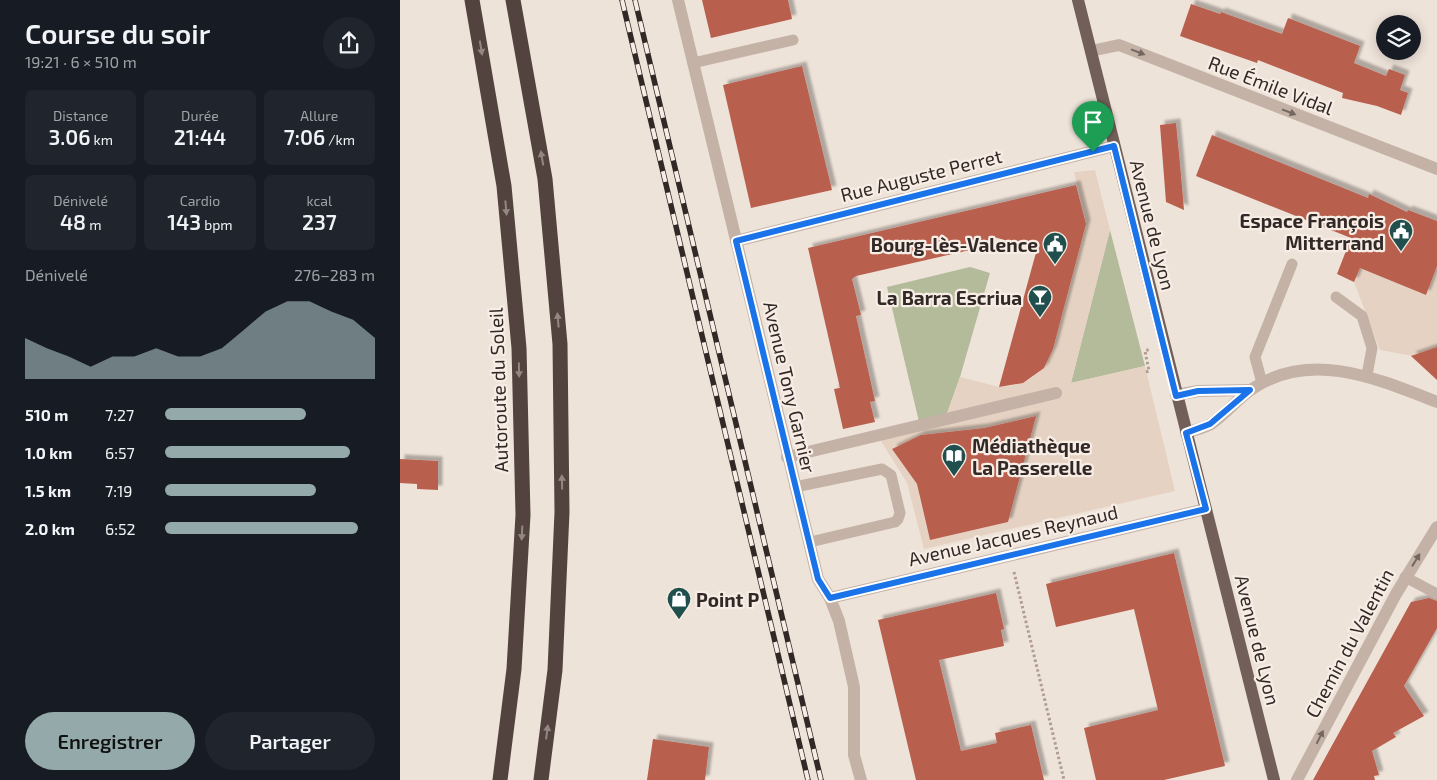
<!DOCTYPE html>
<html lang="fr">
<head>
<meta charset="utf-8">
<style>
  :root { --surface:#171b24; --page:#20242c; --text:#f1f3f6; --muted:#9ea1a6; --accent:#93a9aa }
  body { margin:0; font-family:"Exo 2",sans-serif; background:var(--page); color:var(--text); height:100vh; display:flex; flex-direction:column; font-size:19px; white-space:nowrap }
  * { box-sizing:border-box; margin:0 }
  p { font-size:16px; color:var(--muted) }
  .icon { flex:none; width:28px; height:28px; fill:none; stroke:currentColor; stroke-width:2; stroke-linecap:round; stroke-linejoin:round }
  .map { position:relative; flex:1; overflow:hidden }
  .sheet { display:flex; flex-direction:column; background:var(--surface); width:400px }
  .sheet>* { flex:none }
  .buttons { position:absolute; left:976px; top:15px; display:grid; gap:10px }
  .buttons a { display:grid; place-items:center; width:45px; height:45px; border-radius:50%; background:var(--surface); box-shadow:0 2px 12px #0003; font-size:25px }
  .pin { position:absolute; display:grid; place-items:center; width:42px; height:42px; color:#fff; margin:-51px -21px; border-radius:50% 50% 50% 0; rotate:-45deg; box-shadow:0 0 5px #0007 }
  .pin .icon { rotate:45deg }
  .round { display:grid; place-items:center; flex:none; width:52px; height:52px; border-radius:26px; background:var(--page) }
  .headline { display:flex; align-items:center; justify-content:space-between; height:85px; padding:0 25px }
  h1 { font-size:28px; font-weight:600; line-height:38px }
  .metrics { display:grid; grid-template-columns:repeat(3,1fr); gap:8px; height:85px; padding:5px 25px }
  .metrics div { display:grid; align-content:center; border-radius:8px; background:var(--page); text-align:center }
  .metrics b { font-size:21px; font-weight:600 }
  .metrics small { font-size:14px; font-weight:400 }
  .metrics p { font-size:14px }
  .chart { height:140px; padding:10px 25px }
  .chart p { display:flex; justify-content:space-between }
  .chart svg { width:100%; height:90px; margin-top:5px; fill:var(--accent); opacity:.7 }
  .action { display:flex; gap:10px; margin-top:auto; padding:10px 25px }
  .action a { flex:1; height:58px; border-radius:30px; background:var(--accent); color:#111; font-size:20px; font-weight:600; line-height:58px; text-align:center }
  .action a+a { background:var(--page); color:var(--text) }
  ul { padding:0 25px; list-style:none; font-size:16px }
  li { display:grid; grid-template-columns:80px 60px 1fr; align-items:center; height:38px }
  li i { height:12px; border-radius:6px; background:var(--accent) }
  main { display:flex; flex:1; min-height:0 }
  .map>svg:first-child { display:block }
  .green { fill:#b3bb9b }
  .plaza { fill:#e5d2c2; fill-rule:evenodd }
  .building { fill:#b95e4d; filter:url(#shadow) }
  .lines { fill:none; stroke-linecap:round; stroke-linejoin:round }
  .path { stroke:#b09c91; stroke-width:3; stroke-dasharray:2.5 2.5; stroke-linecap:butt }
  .lane { stroke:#c5b2a7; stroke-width:11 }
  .street { stroke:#c5b2a7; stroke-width:12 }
  .primary { stroke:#725f59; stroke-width:12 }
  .highway { stroke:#52433f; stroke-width:15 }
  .rail-casing { stroke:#322927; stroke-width:5.5 }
  .rail { stroke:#f7ede5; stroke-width:4; stroke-dasharray:11; stroke-linecap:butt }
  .oneway { fill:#948781 }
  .oneway2 { fill:#746761 }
  .route-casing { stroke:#fff; stroke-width:10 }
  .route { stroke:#1a73e8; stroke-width:6 }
  .labels { text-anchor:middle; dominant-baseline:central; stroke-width:4.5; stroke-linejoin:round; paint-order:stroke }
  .street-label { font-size:19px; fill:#322927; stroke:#f7ede5 }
  .poi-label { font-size:19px; font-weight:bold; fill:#322927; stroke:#f7ede5; text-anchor:end }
</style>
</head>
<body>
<main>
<section class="sheet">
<div class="headline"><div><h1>Course du soir</h1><p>19:21 · 6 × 510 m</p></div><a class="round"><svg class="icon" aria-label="share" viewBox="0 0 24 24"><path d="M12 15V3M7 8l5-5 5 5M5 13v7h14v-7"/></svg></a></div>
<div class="metrics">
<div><p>Distance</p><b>3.06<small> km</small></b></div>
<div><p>Durée</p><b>21:44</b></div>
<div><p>Allure</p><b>7:06<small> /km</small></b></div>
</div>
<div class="metrics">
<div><p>Dénivelé</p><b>48<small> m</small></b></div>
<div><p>Cardio</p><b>143<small> bpm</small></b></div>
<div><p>kcal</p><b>237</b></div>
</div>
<div class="chart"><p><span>Dénivelé</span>276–283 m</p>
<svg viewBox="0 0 160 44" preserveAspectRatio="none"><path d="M0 44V24L10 29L20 33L30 38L40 33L50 33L60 29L70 33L80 33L90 29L100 20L110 11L120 6L130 6L140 11L150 15L160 24V44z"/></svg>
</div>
<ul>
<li><b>510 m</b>7:27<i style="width:67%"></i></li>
<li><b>1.0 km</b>6:57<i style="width:88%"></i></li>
<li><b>1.5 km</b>7:19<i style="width:72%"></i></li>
<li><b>2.0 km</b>6:52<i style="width:92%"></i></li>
</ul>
<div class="action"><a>Enregistrer</a><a>Partager</a></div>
</section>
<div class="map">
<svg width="1037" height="780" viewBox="0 0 1037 780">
  <defs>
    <filter id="shadow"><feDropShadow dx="4.5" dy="-4.5" stdDeviation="1" flood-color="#0004"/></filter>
  </defs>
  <rect width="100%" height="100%" fill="#eee3d9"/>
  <g class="green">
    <path d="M710,230L745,366L671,383Z"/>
    <path d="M570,267L590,273L560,377L545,419L520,426L487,287Z"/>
  </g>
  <g class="plaza">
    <path d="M695,170L710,230L671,383L745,366L775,491L524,549L507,483L478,436L545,419L560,377L599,387L611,386L629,380L644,368L653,349L686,224L674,172ZM635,416L608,522L530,540L519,495L527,482L517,484L492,449L521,435L584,428Z"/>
    <path d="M1037,266V347L1013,356L980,350L954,282L960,268L1026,295Z"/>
  </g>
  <g class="building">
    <path d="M302,0H388L392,19L311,38Z"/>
    <path d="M791,4L820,14L821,12L882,34L888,18L960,46L954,63L986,76L989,69L1005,75L1000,90L1008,93L1001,115L977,106L942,98L943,93L858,60L857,63L780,36Z"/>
    <path d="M402,66L432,190L351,208L323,85Z"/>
    <path d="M776,123L780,164L784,210L766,202L760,125Z"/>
    <path d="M812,135L968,198L969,194L1007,212L1008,210L1037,221V266L1026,295L960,268L954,282L937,274L951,238L796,176Z"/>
    <path d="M676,185L686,224L653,349L644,368L623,383L599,387L637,249L590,236L585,254L570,250L456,276L452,279L461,315L456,316L475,401L470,402L475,422L443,429L434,389L440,388L408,248Z"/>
    <path d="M1037,347V380L1011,356Z"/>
    <path d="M636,416L608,522L530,540L517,484L492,449L521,435L584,428Z"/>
    <path d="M0,459L38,461V490L17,489V484L0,483Z"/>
    <path d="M774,553L825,766L764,780H696L684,728L758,710L734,609L656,627L646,584Z"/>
    <path d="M596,593L604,629L601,630L604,646L539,660L561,751L597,743L595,733L631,725L644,780H516L478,620Z"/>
    <path d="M1029,598L1037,601V628L1004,686L1024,716L993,733L996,737L972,751L979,775L974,776L975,780H913L1011,602Z"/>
    <path d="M253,739L309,747L305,780H247Z"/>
  </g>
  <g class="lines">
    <g class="path">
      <path d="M746,372L749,371L745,351L750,349"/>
      <path d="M614,572L664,780"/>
    </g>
    <g class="lane">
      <path d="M293,63L393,40"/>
      <path d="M936,297L962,316L972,348L967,375"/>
      <path d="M862,383L855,357L892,264"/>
      <path d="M395,487L482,469L491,475L500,513L498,519L495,522L410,542"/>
      <path d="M1005,577L1037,594"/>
    </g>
    <g class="street">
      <path d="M278,0L418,579L430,598L439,621L454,687V755L461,780"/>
      <path d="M691,51L719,45L1037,169"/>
      <path d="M336,241L714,146"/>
      <path d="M776,395L798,391L850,390"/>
      <path d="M786,433C794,430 804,428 811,424C826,414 837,399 852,389C911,349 978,379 1037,402"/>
      <path d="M387,457L656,393"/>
      <path d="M430,598L806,509"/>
      <path d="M897,780L996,594L1037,527"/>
    </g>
    <path class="primary" d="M678,0L874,780"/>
    <g class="highway">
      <path d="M72,0L104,186L119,348L123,515L114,669L100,780"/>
      <path d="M113,0L145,179L160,344L162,512L155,670L141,780"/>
    </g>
    <defs>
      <g id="rail">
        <path d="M222,0L408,780"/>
        <path d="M235,0L421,780"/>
      </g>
    </defs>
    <use href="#rail" class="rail-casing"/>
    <use href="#rail" class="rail"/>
  </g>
  <defs><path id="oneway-solid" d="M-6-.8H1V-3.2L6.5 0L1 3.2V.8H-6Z" transform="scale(1.25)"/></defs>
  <g class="oneway">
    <use href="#oneway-solid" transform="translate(81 48) rotate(81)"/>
    <use href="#oneway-solid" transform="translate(142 158) rotate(-100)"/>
    <use href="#oneway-solid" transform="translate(106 208) rotate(85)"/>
    <use href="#oneway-solid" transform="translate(158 320) rotate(-95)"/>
    <use href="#oneway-solid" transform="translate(119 370) rotate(89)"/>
    <use href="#oneway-solid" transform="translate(162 482) rotate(-91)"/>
    <use href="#oneway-solid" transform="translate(122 533) rotate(93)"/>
    <use href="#oneway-solid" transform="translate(147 732) rotate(-83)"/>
  </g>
  <g class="oneway2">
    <use href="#oneway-solid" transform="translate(738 52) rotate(21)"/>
    <use href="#oneway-solid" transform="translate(889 112) rotate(21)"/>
    <use href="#oneway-solid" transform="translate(1016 560) rotate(-58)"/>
    <use href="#oneway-solid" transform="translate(920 737) rotate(-63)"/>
  </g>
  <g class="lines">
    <defs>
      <path id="route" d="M714,146L776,396L798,391L850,390L810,424L786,433L806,509L430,598L418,579L336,241Z"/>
    </defs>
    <use href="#route" class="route-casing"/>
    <use href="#route" class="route"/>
  </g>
  <defs>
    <symbol id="civic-pin" viewBox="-11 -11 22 30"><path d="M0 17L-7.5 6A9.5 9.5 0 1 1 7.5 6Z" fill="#214f4e" stroke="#f7ede5"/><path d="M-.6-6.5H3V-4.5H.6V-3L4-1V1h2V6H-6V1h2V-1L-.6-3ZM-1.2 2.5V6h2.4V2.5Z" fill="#fff"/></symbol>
    <symbol id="bar-pin" viewBox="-11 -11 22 30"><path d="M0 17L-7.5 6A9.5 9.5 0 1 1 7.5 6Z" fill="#214f4e" stroke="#f7ede5"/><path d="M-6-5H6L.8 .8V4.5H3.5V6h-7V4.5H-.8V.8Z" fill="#fff"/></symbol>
    <symbol id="library-pin" viewBox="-11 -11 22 30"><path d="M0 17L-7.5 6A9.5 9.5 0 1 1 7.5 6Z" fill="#214f4e" stroke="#f7ede5"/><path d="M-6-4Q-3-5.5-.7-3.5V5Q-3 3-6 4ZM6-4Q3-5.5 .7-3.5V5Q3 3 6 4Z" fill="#fff"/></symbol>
    <symbol id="shop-pin" viewBox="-11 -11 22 30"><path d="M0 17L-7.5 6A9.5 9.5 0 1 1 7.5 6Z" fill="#214f4e" stroke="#f7ede5"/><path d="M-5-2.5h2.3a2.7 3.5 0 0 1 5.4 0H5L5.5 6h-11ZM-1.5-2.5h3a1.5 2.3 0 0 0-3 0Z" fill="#fff"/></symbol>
  </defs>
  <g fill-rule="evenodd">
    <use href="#civic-pin" x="987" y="217" width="28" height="38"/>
    <use href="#civic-pin" x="641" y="230" width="28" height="38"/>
    <use href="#bar-pin" x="626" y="283" width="28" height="38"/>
    <use href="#library-pin" x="540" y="442" width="28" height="38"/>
    <use href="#shop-pin" x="265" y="585" width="28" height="38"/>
  </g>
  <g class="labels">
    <g class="street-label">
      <text transform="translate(871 85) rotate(21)">Rue Émile Vidal</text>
      <text transform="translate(521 175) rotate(-14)">Rue Auguste Perret</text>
      <text transform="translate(753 225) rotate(76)">Avenue de Lyon</text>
      <text transform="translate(390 387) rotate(77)">Avenue Tony Garnier</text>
      <text transform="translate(98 390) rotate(-92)">Autoroute du Soleil</text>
      <text transform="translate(613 535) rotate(-13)">Avenue Jacques Reynaud</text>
      <text transform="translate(858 640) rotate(76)">Avenue de Lyon</text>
      <text transform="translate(949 643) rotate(-62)">Chemin du Valentin</text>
    </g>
    <g class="poi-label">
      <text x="984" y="220">Espace François<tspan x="984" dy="22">Mitterrand</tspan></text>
      <text x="638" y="244">Bourg-lès-Valence</text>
      <text x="622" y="297">La Barra Escriua</text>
      <text x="572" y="445" text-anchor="start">Médiathèque<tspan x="572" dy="22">La Passerelle</tspan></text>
      <text x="296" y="599" text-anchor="start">Point P</text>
    </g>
  </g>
</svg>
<div class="buttons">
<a><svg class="icon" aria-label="layers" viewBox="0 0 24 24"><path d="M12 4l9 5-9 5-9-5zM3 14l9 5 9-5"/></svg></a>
</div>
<div class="pin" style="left:693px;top:152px;background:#1e9e55"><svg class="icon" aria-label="arrive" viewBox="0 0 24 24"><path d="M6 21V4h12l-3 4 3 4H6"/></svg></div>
</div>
</main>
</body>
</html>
